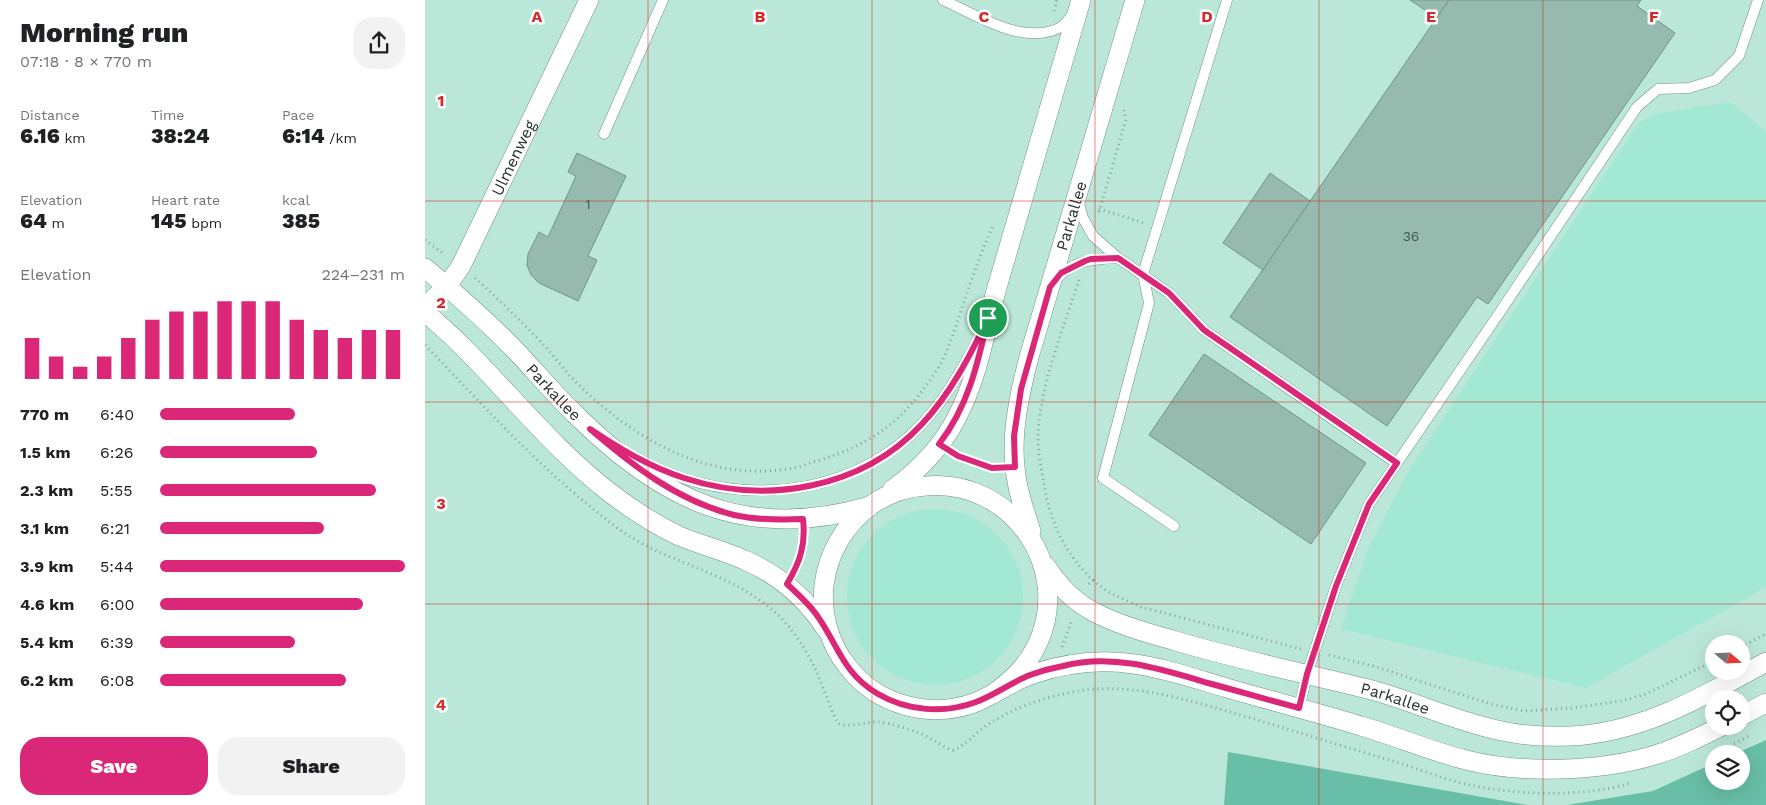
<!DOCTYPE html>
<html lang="en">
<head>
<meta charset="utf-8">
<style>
  :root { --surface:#fff; --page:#f2f2f2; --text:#202124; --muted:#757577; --accent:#db2777 }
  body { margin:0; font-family:"Work Sans",sans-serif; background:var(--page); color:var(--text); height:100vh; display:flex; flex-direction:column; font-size:19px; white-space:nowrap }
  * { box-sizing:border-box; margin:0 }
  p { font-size:16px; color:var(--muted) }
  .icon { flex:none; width:28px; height:28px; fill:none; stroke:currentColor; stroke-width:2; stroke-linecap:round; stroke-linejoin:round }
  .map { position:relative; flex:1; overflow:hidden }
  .sheet { display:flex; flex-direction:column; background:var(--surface); width:425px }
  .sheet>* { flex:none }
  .needle { width:32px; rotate:109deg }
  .controls { position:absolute; left:1280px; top:635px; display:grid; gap:10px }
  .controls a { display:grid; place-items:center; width:45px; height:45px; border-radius:50%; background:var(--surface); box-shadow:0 5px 20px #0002; font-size:25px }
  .pin { position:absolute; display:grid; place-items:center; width:42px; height:42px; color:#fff; margin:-21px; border:2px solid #fff; border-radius:50%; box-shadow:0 1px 5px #0007 }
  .round { display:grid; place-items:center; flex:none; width:52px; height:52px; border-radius:20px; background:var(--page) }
  .headline { display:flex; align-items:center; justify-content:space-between; height:85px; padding:0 20px }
  h1 { font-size:28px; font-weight:800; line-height:38px }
  .figures { display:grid; grid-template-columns:repeat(3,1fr); gap:8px; height:85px; padding:5px 20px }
  .figures div { display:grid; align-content:center }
  .figures b { font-size:21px; font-weight:800 }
  .figures small { font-size:14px; font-weight:400 }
  .figures p { font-size:14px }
  .chart { height:140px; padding:10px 20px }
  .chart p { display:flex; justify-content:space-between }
  .chart svg { width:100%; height:90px; margin-top:5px; stroke:var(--accent); stroke-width:6 }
  .action { display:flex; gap:10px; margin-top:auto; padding:10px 20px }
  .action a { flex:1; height:58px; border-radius:20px; background:var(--accent); color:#fff; font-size:20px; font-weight:800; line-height:58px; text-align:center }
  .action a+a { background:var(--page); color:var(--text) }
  ul { padding:0 20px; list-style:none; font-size:16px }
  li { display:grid; grid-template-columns:80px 60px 1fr; align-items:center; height:38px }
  li i { height:12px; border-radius:6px; background:var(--accent) }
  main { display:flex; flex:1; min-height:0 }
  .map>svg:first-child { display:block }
  .built { fill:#bbe7d9; fill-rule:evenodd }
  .green { fill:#a3e8d3 }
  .water { fill:#68bea6 }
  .building { fill:#97baae; stroke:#729489 }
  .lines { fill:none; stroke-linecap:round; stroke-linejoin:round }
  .service-casing { stroke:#719288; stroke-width:11 }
  .minor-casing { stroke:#719288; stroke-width:20 }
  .path { stroke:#88a39a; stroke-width:3; stroke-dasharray:1 4; stroke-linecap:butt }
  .service { stroke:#fff; stroke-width:10 }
  .minor { stroke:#fff; stroke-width:19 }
  .route-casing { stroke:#fff; stroke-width:10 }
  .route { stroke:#db2777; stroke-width:6 }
  .grid { fill:none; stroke:#d62828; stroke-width:1; stroke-opacity:0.55 }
  .labels { text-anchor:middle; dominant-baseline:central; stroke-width:5; stroke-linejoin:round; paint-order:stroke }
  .number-label { font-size:14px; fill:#425650 }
  .street-label { font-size:16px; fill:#263430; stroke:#fff }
  .grid-label { font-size:16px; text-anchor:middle; font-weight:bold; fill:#d62828; stroke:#fff; stroke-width:5; stroke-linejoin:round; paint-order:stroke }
</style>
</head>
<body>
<main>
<section class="sheet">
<div class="headline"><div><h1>Morning run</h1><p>07:18 · 8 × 770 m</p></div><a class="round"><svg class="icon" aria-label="share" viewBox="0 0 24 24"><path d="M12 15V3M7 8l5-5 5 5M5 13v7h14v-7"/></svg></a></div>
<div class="figures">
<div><p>Distance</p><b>6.16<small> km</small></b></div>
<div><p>Time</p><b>38:24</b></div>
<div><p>Pace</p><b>6:14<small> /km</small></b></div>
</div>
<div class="figures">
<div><p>Elevation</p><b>64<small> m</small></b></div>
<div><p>Heart rate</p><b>145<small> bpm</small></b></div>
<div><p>kcal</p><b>385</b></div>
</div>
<div class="chart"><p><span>Elevation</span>224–231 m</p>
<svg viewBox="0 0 160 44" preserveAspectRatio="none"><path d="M5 44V24M15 44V33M25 44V38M35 44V33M45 44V24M55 44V15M65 44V11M75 44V11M85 44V6M95 44V6M105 44V6M115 44V15M125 44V20M135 44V24M145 44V20M155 44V20"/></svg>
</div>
<ul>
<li><b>770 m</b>6:40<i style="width:55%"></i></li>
<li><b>1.5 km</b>6:26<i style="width:64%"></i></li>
<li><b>2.3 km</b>5:55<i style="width:88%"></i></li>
<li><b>3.1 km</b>6:21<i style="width:67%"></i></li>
<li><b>3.9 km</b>5:44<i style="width:100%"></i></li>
<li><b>4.6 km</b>6:00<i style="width:83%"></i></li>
<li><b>5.4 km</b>6:39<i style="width:55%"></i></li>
<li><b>6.2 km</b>6:08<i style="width:76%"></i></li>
</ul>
<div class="action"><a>Save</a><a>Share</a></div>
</section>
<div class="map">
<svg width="1341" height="805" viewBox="0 0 1341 805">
  <rect width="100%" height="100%" fill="#cff3e7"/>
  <path class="built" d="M0,0H1341V805H0ZM1289,644H1316V671H1289ZM1289,699H1316V726H1289ZM1289,754H1316V781H1289Z"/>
  <g class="green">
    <path d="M1305,102L1341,131V587L1161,688L916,629L943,549L986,467L1214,122L1230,114Z"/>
    <circle cx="510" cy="597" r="88"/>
  </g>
  <g class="water">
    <path d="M1341,740V805H1142L1228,791L1289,763V781H1316V754H1310Z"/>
    <path d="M803,752L1103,805H799Z"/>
  </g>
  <g class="building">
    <path d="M985,0H1024L1012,18Z"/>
    <path d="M1024,0H1216L1212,6L1250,33L1063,304L1052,297L962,426L805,317Z"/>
    <path d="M152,153L201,176L163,256L172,260L153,301L114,283L106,275L102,265L103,254L114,232L123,237L151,176L143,172Z"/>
    <path d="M845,173L885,201L838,270L798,243Z"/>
    <path d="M779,354L941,463L886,544L724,435Z"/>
  </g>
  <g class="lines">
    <defs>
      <g id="service">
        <path d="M518,0C551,15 600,47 636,27C640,24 644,19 647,15"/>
        <path d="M179,134L238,0"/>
        <path d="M653,200L658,218L668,236L693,258L744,293L779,330L971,463"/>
        <path d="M630,281C646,260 669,259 693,258"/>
        <path d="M210,457C292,504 399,503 475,444C509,418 533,379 552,341"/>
        <path d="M749,526L678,478L724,303L718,274L802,0"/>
        <path d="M874,709L882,674L911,586L944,504L1073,315L1212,107L1233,89L1264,88L1290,80L1314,56L1333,0"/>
      </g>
      <g id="minor">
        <path id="s1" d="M0,268C31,294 62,321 90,350C111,372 130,395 152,416C238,501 321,541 442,507"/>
        <path id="s2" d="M0,307L22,286L36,266L164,0"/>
        <path d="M0,312C13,324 27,335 39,348C87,396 130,450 184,492C206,509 229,524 254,536C276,545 300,551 322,561C355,576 381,598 401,629"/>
        <path d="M467,490C493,471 517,447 532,417C554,376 560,328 573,284C601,189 628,95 656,0"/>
        <path id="s3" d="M606,531C599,510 592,489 590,467C586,431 595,392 604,357L710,0"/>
        <path id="s4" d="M621,566C633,585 647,600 667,611C693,625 723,633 751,641C814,660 879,673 943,689C989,701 1031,722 1077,731C1100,736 1123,737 1146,736C1217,733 1281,695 1341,662"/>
        <path d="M568,694C587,680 602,666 612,645C649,568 586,478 501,486C482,487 462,494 446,505C420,524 403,553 399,585C396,614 404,644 423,667C452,705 504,719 549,703C569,695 587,681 608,674C641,663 675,659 709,664C740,668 771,679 802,688C846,701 891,712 936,726C971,736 1005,751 1041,760C1097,774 1174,772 1230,755C1253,748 1275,737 1297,726"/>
        <path d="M1316,716L1341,703"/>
      </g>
    </defs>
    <use href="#service" class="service-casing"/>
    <use href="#minor" class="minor-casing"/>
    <g class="path">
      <path d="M629,11L632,0"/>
      <path d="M674,209L719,223"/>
      <path d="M674,212L701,119L699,110"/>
      <path d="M0,240L19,254"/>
      <path d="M50,278C72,298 94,319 115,341C127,353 137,368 149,380C206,438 284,484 367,468C376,467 384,463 392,461C448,444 478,421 510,373C522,355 528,334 535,314C545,284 555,254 568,226"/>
      <path d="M654,280C639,327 612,393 613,442C614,460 618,477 621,495C628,528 643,557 668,580L663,585"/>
      <path d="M0,345C51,398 100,452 156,499C171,511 185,523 201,534C247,564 302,572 345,608C364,623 379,646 390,668C394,676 410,721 413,723C420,729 444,721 454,722C465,723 484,729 494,733C506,737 515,746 528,750C541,746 554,729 567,722C595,704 639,691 671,689C718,686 767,701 812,714C863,729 914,745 964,760C990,767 1014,778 1040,784C1088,795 1158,798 1205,783"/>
      <path d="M531,455L567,468H572"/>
      <path d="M371,567L380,538"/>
      <path d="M668,580L683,592L716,607L876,649"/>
      <path d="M637,647L647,620"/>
      <path d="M1316,647L1341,634"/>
      <path d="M904,655L948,666L1066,704L1099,711L1147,708L1196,701L1221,694L1289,661"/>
      <path d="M1309,744L1325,735"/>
    </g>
    <use href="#service" class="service"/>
    <use href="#minor" class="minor"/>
  </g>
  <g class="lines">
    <defs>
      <path id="route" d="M693,258L744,293L779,330L972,463L944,504L911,586L882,674L874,708C843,700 813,691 783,683C736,669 687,653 638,666C627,668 616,671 605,675C587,682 570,695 551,702C519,714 482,711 453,694C417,673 413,644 391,614C383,603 373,594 362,584C375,562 381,545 378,519C355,520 331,520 309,515C253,501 208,466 165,429C195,449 225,467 259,478C341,505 437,489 497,424C526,393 545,356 563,318C553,363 543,407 514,444L533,456L567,468L590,467L589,436L596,389L625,287L636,273L660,261L666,259Z"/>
    </defs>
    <use href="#route" class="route-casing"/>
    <use href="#route" class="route"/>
  </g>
  <path class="grid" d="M223,0V805M447,0V805M670,0V805M894,0V805M1118,0V805M0,201H1341M0,402H1341M0,604H1341"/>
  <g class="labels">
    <g class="number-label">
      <text x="163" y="204">1</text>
      <text x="986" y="236">36</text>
    </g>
    <g class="street-label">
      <text stroke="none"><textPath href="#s2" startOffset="175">Ulmenweg</textPath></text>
      <text stroke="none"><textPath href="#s3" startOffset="325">Parkallee</textPath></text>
      <text stroke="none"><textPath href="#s1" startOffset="179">Parkallee</textPath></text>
      <text stroke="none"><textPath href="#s4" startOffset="381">Parkallee</textPath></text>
    </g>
  </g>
  <g class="grid-label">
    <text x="112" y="22">A</text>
    <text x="335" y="22">B</text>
    <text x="559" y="22">C</text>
    <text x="782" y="22">D</text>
    <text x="1006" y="22">E</text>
    <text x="1229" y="22">F</text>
    <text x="16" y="106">1</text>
    <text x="16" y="308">2</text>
    <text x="16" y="509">3</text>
    <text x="16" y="710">4</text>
  </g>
</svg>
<div class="controls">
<a><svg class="needle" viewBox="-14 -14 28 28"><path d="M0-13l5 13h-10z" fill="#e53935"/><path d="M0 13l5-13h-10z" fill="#757577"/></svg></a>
<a><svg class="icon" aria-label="locate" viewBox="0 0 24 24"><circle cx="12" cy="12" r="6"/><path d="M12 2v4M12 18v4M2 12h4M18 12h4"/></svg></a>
<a><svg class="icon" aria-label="layers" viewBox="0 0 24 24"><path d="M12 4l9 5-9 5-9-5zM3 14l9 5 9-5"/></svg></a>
</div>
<div class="pin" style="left:563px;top:318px;background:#1e9e55"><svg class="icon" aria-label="arrive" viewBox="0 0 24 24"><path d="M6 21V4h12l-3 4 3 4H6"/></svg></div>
</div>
</main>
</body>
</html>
